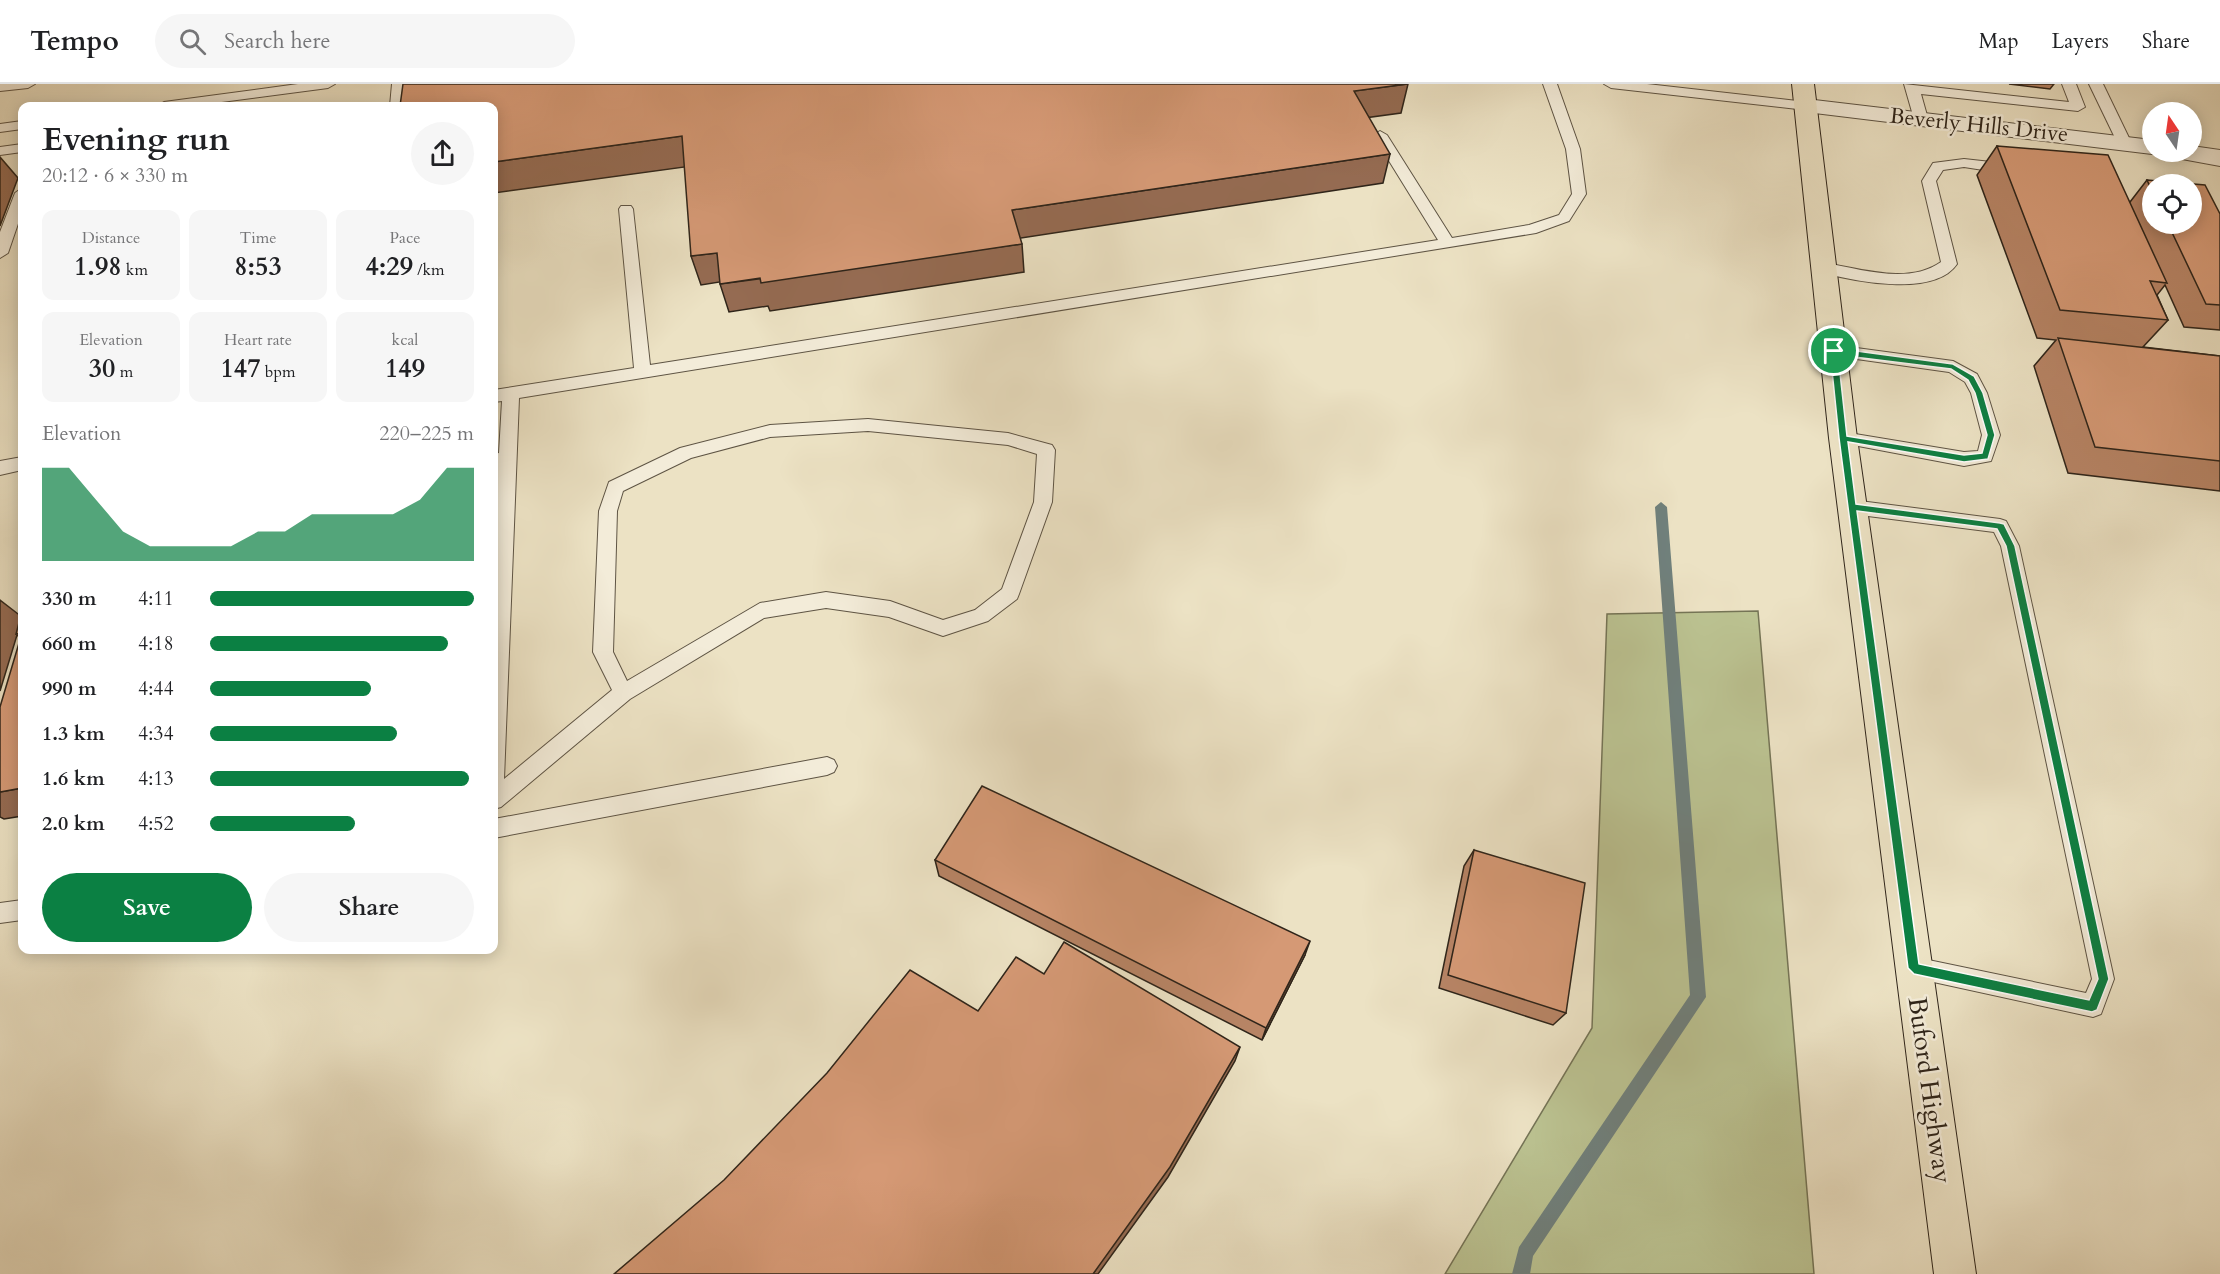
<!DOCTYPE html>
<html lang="en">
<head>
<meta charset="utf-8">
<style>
  :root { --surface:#fff; --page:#f6f6f6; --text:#202124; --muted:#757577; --line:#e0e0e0; --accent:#0b8043 }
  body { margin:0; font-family:Cardo,serif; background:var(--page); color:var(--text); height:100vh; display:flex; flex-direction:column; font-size:22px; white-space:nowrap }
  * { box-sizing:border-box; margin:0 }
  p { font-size:20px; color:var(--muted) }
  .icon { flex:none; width:33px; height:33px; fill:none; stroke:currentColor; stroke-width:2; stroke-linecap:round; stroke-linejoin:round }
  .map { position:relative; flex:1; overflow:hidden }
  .panel { position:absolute; left:18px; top:18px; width:480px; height:852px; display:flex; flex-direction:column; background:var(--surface); border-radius:12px; box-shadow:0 3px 15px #0003 }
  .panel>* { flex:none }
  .needle { width:39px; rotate:347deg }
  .controls { position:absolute; left:2142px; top:18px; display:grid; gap:12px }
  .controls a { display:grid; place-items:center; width:60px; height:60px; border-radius:50%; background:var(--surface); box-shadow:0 3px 15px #0003; font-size:30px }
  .pin { position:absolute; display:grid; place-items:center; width:51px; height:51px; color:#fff; margin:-26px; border:3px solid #fff; border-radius:50%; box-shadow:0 2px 6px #0007 }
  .round { display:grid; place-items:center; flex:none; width:63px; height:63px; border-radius:32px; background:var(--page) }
  .summary { display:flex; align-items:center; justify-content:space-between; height:102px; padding:0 24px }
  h1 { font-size:33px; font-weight:700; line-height:45px }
  .figures { display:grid; grid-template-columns:repeat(3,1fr); gap:9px; height:102px; padding:6px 24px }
  .figures div { display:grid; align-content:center; border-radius:12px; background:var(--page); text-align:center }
  .figures b { font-size:26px; font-weight:700 }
  .figures small { font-size:16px; font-weight:400 }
  .figures p { font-size:16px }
  .chart { height:168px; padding:12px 24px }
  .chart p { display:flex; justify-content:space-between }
  .chart svg { width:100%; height:108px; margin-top:6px; fill:var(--accent); opacity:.7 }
  .cta { display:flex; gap:12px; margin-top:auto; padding:12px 24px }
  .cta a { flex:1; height:69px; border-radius:36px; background:var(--accent); color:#fff; font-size:24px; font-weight:700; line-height:69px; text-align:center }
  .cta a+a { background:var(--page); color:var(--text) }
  ul { padding:0 24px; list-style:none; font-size:20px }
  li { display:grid; grid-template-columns:96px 72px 1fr; align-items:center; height:45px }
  li i { height:15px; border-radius:8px; background:var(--accent) }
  header { display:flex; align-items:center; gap:36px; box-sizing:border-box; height:84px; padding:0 30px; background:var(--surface); border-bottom:2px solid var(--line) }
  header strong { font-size:28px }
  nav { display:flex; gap:33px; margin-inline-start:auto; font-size:21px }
  .search { width:420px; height:54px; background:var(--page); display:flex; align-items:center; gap:15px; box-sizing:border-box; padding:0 21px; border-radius:33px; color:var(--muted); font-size:22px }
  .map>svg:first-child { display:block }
  .green { fill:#bbc291; stroke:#757456; stroke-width:1.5 }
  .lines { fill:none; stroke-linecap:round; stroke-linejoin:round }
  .stream { fill:#70807c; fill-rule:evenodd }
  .lane-casing { stroke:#5e5444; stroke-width:2 }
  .street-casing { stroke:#5e5444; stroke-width:2 }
  .primary-casing { stroke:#2f251a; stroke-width:2 }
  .lane { fill:#f3ecd9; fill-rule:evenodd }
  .street { fill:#f3ecd9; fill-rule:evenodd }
  .primary { fill:#ece2c4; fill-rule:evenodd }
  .wall { fill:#b78465; stroke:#2f251a; stroke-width:1.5; fill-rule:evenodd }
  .shaded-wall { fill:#956b52; stroke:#2f251a; stroke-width:1.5 }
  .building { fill:#d59975; stroke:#2f251a; stroke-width:1.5 }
  .route { fill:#0b8043; stroke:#fff; stroke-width:1.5; fill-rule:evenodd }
  .labels { text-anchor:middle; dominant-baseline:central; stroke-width:5; stroke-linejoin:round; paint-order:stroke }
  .far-street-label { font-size:22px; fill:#2f251a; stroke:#f3ecd9 }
  .street-label { font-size:26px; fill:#2f251a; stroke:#f3ecd9 }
</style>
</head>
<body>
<header>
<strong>Tempo</strong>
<div class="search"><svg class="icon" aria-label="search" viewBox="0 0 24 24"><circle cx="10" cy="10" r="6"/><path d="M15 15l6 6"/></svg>Search here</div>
<nav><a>Map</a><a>Layers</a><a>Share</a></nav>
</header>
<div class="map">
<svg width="2220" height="1190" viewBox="0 0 2220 1190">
  <rect width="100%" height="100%" fill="#ece2c4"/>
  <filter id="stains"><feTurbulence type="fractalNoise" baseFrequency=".00333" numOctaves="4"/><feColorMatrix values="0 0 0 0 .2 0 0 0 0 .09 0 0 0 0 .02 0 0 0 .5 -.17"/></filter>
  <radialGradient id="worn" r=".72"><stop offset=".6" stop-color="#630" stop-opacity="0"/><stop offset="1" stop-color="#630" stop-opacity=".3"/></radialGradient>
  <path class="green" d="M1758,527L1814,1190H1445L1592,944L1607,530Z"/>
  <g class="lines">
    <path class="stream" d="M1661,418L1667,423L1706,913L1533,1172L1530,1190H1512L1519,1163L1690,911L1655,423Z"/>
    <defs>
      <g id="lane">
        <path d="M0,0H35L28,4L0,7Z"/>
        <path d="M298,0H335L328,4L191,22H157L164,18Z"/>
        <path d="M392,0H406L404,22H390Z"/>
        <path d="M1543,0H1557L1580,65L1586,110L1569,137L1536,149L519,314L504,695L612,606L593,568L599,427L609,398L680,364L770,341L868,335L1008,349L1052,361L1055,366L1052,418L1019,510L1017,515L988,537L943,552L889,533L826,524L764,534L630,615L501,723L494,725V482L498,382H494V370L499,369L502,317L494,318V306L634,284L619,125L621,122H631L633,125L650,281L1438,156L1373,51L1380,47L1387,51L1452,154L1529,141L1559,131L1572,110L1566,65ZM868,347L1008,361L1037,370L1034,418L1002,505L975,526L943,536L890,517L826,508L760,519L627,597L613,568L617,427L623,407L691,374L770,353Z"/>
        <path d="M1604,0H1647L1806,18L1813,22L1806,26L1611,4Z"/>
        <path d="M1904,0L2069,18L2062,0H2076L2085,23L2078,27L1921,10L1928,35L1921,39L1914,35Z"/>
        <path d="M2089,0H2103L2131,58L2129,61L2124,62L2117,58Z"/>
        <path d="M22,37V45L0,48V40Z"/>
        <path d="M22,60V68L0,71V63Z"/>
        <path d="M1964,75L2009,80L2016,85L2009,90L1964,83L1943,86L1936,97L1957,180C1934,214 1853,197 1820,188L1817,184L1820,180L1825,179C1862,185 1908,201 1941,178L1922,97L1933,79Z"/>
        <path d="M22,104V128L8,169L0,174V148L15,109Z"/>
        <path d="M1834,261L1953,277L1977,290L1987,309L2000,351L1991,377L1964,382L1837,358L1834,354L1837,350L1843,348L1964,368L1978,367L1982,351L1971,309L1965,298L1949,288L1828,271L1826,267L1828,263Z"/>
        <path d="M22,373V386L0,391V377Z"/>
        <path d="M1852,416L2000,435L2006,437L2019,462L2114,895L2101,930L2093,933L1906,892L1903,884L1906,876L1914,873L2086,909L2092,895L2001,462L1994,448L1852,430L1846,428L1843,423L1846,418Z"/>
        <path d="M827,673L834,676L837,682L834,688L827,691L494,754V735Z"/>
        <path d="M22,816V836L0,839V819Z"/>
      </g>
      <g id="street">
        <path d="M1806,15L2152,56V68H2161L2152,70L1798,27L1794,22L1798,17Z"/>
        <path d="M2192,62L2220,66V82L2171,73L2168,68H2192Z"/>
      </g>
      <path id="primary" d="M1792,0H1814L1857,354L1976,1190H1934L1829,354Z"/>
    </defs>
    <use href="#lane" class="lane-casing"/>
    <use href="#street" class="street-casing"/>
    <use href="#primary" class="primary-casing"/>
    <use href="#lane" class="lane"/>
    <use href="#street" class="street"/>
    <use href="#primary" class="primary"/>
  </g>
  <g class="wall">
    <path d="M2009,0H2054L2050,5Z"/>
    <path d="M1997,62L2130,118L2147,96L2220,130V246L2184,243L2165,201L2157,211L2168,236L2143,263L2220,272V407L2068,389L2034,282L2056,256L2037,254L1977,91ZM2152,100L2192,140H2152Z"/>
    <path d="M1474,766L1566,929L1553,941L1439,904L1464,782Z"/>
    <path d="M935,776L1305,871L1262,956L939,792Z"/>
  </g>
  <g class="shaded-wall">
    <path d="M1408,0L1401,29L1349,36L1354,7Z"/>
    <path d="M682,52L692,82L494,109V78Z"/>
    <path d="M1390,70L1383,99L1014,155L1012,126Z"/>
    <path d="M0,73L18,94L0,142Z"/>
    <path d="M1022,160L1024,188L770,227L768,222L729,228L720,200Z"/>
    <path d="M717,169L726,197L701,201L691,172Z"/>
    <path d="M0,516L22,533V555L17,551L0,607Z"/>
    <path d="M22,704V732L4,735L0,733V708Z"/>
    <path d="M1310,857L1305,871L1262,956L1266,944Z"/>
    <path d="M1240,963L1235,977L1168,1093L1098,1190H1093Z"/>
  </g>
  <g class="building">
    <path d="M403,0H1407L1354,7L1390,70L1012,126L1022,160L761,199L760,194L720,200L717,169L691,172L682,52L494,78V22H400Z"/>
    <path d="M1997,62L2108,71L2167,199L2150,197L2168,236L2060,226Z"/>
    <path d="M2147,96L2205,101L2220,130V221L2206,220L2168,140H2192V100H2152V107Z"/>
    <path d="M2058,254L2220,272V377L2095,363Z"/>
    <path d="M22,527V704L0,708V623L22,549L16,550Z"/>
    <path d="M982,702L1310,857L1266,944L935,776Z"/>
    <path d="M1474,766L1585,799L1566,929L1448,891Z"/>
    <path d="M1064,858L1240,963L1170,1083L1093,1190H614L724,1096L827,989L910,886L978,927L1016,873L1044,890Z"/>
  </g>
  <path class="route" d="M1834,264L1953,280L1974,292L1983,309L1995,351L1988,375L1964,378L1848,358L1856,420L2000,439L2004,440L2015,462L2109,895L2097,926L2092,928L1914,890L1908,884L1839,354L1830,267ZM1838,271L1951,285L1968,296L1975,309L1987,351L1982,369L1964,371L1847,352ZM1857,427L1997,445L2006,462L2098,895L2089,916L1919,880Z"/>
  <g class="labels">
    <g class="far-street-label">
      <text transform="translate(1979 41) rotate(6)">Beverly Hills Drive</text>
    </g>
    <g class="street-label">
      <text transform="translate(1930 1006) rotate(82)">Buford Highway</text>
    </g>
  </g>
  <rect width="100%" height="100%" filter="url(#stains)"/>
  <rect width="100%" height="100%" fill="url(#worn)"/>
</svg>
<div class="controls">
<a><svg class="needle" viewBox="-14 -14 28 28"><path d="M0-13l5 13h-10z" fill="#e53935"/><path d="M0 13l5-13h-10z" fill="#757577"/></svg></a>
<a><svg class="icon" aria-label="locate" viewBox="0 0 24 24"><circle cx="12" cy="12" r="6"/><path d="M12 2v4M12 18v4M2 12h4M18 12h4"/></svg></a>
</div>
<div class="pin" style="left:1834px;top:267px;background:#1e9e55"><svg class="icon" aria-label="arrive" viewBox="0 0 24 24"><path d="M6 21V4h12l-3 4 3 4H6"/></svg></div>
<section class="panel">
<div class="summary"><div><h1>Evening run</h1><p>20:12 · 6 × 330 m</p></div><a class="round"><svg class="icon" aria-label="share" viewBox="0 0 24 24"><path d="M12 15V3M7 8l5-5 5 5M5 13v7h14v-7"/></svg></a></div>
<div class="figures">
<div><p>Distance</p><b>1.98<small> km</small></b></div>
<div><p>Time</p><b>8:53</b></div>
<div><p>Pace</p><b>4:29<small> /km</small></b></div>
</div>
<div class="figures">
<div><p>Elevation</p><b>30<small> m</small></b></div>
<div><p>Heart rate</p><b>147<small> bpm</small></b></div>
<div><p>kcal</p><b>149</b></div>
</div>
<div class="chart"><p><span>Elevation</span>220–225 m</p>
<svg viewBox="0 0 160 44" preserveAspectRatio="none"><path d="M0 44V6L10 6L20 19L30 32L40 38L50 38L60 38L70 38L80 32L90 32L100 25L110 25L120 25L130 25L140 19L150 6L160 6V44z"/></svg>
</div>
<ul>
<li><b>330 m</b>4:11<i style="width:100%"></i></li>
<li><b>660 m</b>4:18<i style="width:90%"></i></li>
<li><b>990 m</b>4:44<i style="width:61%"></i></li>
<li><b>1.3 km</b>4:34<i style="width:71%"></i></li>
<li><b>1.6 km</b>4:13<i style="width:98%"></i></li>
<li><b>2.0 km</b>4:52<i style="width:55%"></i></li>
</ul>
<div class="cta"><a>Save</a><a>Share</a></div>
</section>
</div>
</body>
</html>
